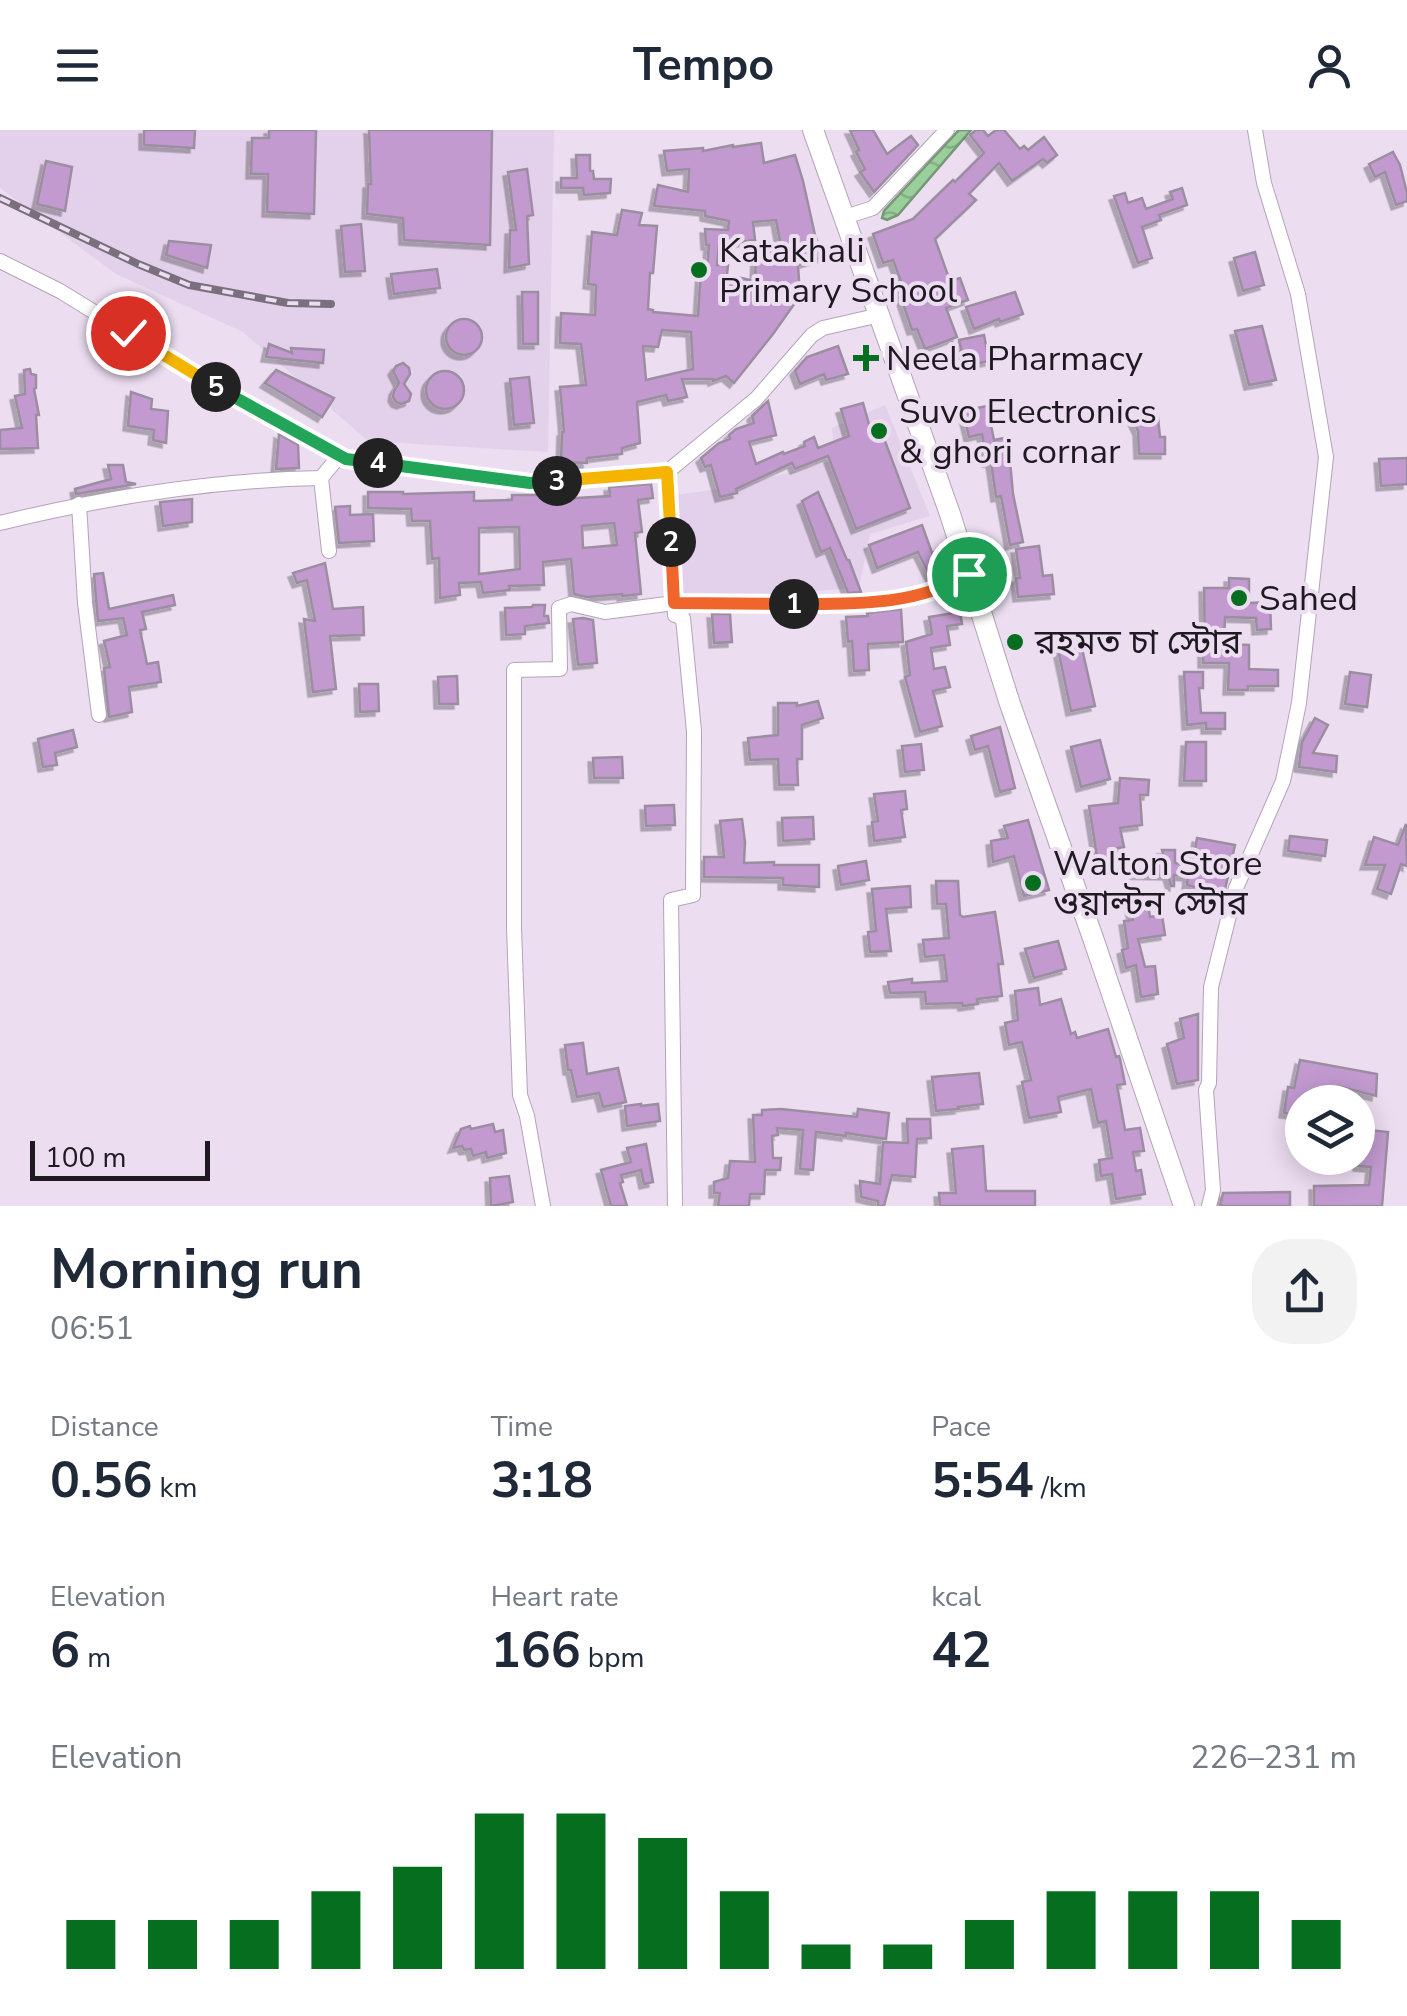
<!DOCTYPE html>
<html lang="en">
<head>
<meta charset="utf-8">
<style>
  :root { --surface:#fff; --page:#f2f2f3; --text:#1f2937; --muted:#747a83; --accent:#066f1f }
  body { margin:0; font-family:"Nunito Sans","Noto Sans Bengali",sans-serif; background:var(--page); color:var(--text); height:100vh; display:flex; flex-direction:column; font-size:38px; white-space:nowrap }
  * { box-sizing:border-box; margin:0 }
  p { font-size:32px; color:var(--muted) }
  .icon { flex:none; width:55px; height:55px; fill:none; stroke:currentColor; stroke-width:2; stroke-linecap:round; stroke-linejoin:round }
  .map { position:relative; height:1076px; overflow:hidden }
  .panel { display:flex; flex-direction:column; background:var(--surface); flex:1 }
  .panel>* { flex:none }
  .tools { position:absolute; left:1285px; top:955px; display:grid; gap:20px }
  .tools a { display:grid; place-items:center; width:90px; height:90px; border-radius:50%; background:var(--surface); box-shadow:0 5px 25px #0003; font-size:50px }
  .scale { position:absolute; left:30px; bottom:25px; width:180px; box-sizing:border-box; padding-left:10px; border:5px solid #1f1a21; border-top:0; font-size:28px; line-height:35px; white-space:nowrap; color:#1f1a21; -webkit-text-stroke:8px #ecddf1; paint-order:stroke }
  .pin { position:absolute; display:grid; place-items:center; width:85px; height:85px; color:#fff; margin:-42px; border:5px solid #fff; border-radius:50%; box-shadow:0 2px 10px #0007 }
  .km { position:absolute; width:50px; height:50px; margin:-25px; border-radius:50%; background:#222; color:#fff; font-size:28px; line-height:50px; text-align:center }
  .round { display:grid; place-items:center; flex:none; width:105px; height:105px; border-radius:40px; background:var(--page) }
  .head { display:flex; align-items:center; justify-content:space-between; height:170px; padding:0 50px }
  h1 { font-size:55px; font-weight:700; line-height:75px }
  .figures { display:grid; grid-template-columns:repeat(3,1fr); gap:15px; height:170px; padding:10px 50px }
  .figures div { display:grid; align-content:center }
  .figures b { font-size:50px; font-weight:700 }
  .figures small { font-size:28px; font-weight:400 }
  .figures p { font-size:28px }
  .chart { height:280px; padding:20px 50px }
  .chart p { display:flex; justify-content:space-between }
  .chart svg { width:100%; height:180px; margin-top:10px; stroke:var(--accent); stroke-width:6 }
  header { display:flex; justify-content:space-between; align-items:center; height:130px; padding:0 50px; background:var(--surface); font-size:45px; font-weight:700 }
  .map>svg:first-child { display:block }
  .built { fill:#e3d0ea }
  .water { fill:url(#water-waves); stroke:#759876; stroke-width:2.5 }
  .building { fill:#c29ad0; stroke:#9c8ea1; stroke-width:2.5; fill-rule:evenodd; filter:url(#shadow) }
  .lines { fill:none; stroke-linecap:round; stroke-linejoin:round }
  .minor-casing { stroke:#b2a4b7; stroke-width:16 }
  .highway-casing { stroke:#b2a4b7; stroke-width:22 }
  .minor { stroke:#fff; stroke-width:14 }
  .highway { stroke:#fff; stroke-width:20 }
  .rail-casing { stroke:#7a707d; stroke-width:8 }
  .rail { stroke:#ecddf1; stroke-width:4; stroke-dasharray:11; stroke-linecap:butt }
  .split-1-casing { stroke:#fff; stroke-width:20 }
  .split-2-casing { stroke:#fff; stroke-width:20 }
  .split-3-casing { stroke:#fff; stroke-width:20 }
  .split-4-casing { stroke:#fff; stroke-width:20 }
  .split-5-casing { stroke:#fff; stroke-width:20 }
  .split-6-casing { stroke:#fff; stroke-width:20 }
  .split-1 { stroke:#f0652b; stroke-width:12 }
  .split-2 { stroke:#f0652b; stroke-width:12 }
  .split-3 { stroke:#f5b400; stroke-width:12 }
  .split-4 { stroke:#22a559; stroke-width:12 }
  .split-5 { stroke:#22a559; stroke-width:12 }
  .split-6 { stroke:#f5b400; stroke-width:12 }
  .poi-dot { fill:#066f1f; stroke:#ecddf1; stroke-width:4 }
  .labels { text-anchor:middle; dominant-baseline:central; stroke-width:8; stroke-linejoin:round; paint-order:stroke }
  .poi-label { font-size:35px; fill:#1f1a21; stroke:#ecddf1; text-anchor:start }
</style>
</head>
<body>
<header><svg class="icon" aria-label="menu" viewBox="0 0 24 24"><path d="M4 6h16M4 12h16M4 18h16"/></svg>Tempo<svg class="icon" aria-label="person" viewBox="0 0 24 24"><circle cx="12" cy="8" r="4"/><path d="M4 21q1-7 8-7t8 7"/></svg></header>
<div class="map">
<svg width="1407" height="1076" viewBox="0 0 1407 1076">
  <defs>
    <pattern id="water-waves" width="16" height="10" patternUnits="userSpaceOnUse" patternTransform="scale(2.5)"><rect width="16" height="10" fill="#9ace9b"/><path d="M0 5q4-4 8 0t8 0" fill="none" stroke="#84b085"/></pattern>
    <filter id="shadow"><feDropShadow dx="-4.5" dy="4.5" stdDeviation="0" flood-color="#0004"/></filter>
  </defs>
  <rect width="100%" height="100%" fill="#ecddf1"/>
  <g class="built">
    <path d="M0,0H554L548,322L368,311L243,202L116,144L0,58Z"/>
    <path d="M885,275L930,386L870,404L859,458L681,470L676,365L739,356L835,330L832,298Z"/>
  </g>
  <path class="water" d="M959,0H971L898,85L887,90L882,88L884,81Z"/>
  <g class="building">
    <path d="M144,0H195L194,18L144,15Z"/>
    <path d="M269,0H316L314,84L267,82L268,44H251L252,8H269Z"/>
    <path d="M369,0H492L490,115L404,110L403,88L367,84L368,54H371Z"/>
    <path d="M850,0H873L887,24L911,6L918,15L874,62L860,42L865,39L856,22L859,20Z"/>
    <path d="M976,0H983L988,6L996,0H1004L1020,19L1024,16L1028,20L1044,7L1057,25L1047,33L1043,29L1012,51L999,33L969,64L976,70L935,109L950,151L960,148L968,170L946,178L957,207L925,219L917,199L912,200L897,156L902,154L893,130L883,133L873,104L913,89L953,50L955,52L984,23L970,5Z"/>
    <path d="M761,13L764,33L795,25L803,51L815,105L823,127L798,135L800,166L773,204L734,253L726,246L713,251V249H682L687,267L668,271L666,265L637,272L640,313L622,318V324L587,328V333L561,332L562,302H564L560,257L586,255L581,214L560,213L561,183L595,185L596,155L588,154L592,102L617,105L622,80L642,83L639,95L657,96L653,143H650L648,179L653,180V182L698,186L701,139H707L709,115H706L705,99L728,100L729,91L705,86V81L654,76L658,55L688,62L689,39L667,41L664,21L703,18V21L733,15V17ZM776,90L781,117L756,120L755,151L727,145L728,135H717L719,115L755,110L753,92ZM662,200L691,202L693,239L646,250L643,216L658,217Z"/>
    <path d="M1393,22L1400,35L1407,63V71L1396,75L1385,42L1375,47L1369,34Z"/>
    <path d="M576,25H590V41H593L594,49H611L610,63L584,65L583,58H561V48H577Z"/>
    <path d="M46,31L72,37L65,81L37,74Z"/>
    <path d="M527,39L533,85L527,86L529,134L509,138L510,100H516L508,42Z"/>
    <path d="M1182,58L1187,75L1159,85L1161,90L1142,97L1152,128L1138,133L1114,66L1125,63L1128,73L1142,68L1146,79L1173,69L1170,62Z"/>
    <path d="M361,94L365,141L345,142L341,96Z"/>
    <path d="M169,111L211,115L207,138L166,125Z"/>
    <path d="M1255,122L1264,155L1243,161L1234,128Z"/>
    <path d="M437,139L440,158L394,164L391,144Z"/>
    <path d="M522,162H538V214H523Z"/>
    <path d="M1015,162L1023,184L1000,192L999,189L974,199L966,177Z"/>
    <circle cx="464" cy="207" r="18"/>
    <path d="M1262,196L1276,250L1249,255L1235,201Z"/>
    <path d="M984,205L989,231L965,236L959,210Z"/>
    <path d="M269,214L292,223L291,218L324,220L323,233L266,227Z"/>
    <path d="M838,216L848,244L826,250L824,244L800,254L795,241L807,227Z"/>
    <path d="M403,233L409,238L410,244L404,254L411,264L409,271L401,274L396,272L393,267L394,261L399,253L393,241L396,236Z"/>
    <path d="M30,239L31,244L36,245V258L34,259L39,285H36L38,318L0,319V300L22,298L15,266L25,264L24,240Z"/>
    <path d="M276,240L334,268L322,287L265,253Z"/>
    <circle cx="445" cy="260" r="19"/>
    <path d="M529,247L534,293L514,295L510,249Z"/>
    <path d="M131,262L152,269L151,279L168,281L166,313L153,310L154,300L128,296Z"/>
    <path d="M768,271L776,305L749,312L756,334L783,322L784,324L805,316L804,312L814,307L818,318L849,306L841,279L863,273L870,298L879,295L910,378L856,399L828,326L795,339L792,333L736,359L737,363L720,367L711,335L705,337L701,328L719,313L730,309L729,305L736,299L754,293L752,286Z"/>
    <path d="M987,276L994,310L1004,308L1008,331H1010L1013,364L1023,412L1010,415L1001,366L996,367L991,332H987L982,304L969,307L963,281Z"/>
    <path d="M1158,288L1160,307H1165V324H1139L1138,301L1133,290Z"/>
    <path d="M279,304L298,315L299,338L276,339Z"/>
    <path d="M1407,328V354L1381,356L1379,329Z"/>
    <path d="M108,335H123L126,352L136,354L76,364L75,359L111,349Z"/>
    <path d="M651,354L653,368L638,370L642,402L635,403L641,464L622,466V464L587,467L574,464L571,429L543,432L544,455L509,456L510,460L483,463L481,452L459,453L460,465L440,468L439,428L432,429L430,391H412L411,379L368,378V362H403V364L474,362V371L512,370V365H559L560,369L610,366L609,357ZM614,393L617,415L583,418L582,396ZM519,397L520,439L479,444V398Z"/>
    <path d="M818,362L847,430H849L861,462L848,463L830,418L821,422L802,371Z"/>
    <path d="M192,369V392L163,396L160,372Z"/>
    <path d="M350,376V385L373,384L374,411L339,413L335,377Z"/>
    <path d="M922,395L932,423L941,419L950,443L932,450L918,422L877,438L869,415Z"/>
    <path d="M1039,416L1043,446L1052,445L1054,464L1018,467L1016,448H1020L1016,419Z"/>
    <path d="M325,433L333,479L363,477L364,505L330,506L336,559L313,562L304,489L315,491L307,450L297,453L293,443Z"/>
    <path d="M103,443L109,479L173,465L175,475L142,482L146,499L140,500L147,534L158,532L161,552L129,557L132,582L109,587L104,538L110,537L104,511L127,505L123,488L98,491L94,444Z"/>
    <path d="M1229,448L1249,449V473L1270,472L1271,499L1257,500L1256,488L1225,487L1224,514L1249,515V539L1278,540V556H1248V560H1228L1229,533H1203V517H1205L1204,458H1229Z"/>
    <path d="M533,475H545L544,486H548L549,493L525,496V504L506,505L505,478L532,477Z"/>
    <path d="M901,479L903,512L868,514L869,540L854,541L852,511L848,512L846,487L868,486L867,483Z"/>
    <path d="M960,482L962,494L947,496L950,515L931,518L934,539L945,537L950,557L933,561L942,596L920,602L905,547L910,545L906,512L932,504L929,487Z"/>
    <path d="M712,484H730L732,512L714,513Z"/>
    <path d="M583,488L593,490L597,533L578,535L573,489Z"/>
    <path d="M1081,514L1095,576L1071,581L1058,519Z"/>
    <path d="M1184,542H1203V558H1199L1201,583H1225V599H1206V593L1187,595Z"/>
    <path d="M1350,542L1371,545L1367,577L1345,574Z"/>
    <path d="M457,546L458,574H439L438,547Z"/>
    <path d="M359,554H378L379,581L360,582Z"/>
    <path d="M818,571L823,588L802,595V629H797L798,655H779L778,629L750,630L748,608L778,605V573H797V576Z"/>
    <path d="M1315,588L1328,595L1313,623L1337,626L1336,642L1299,637L1302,612Z"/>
    <path d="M1000,597L1015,658L1000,662L988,616L975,620L971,606Z"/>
    <path d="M73,600L77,617L55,623L57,635L43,637L38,609Z"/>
    <path d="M1100,610L1110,649L1081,657L1071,617Z"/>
    <path d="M1186,612H1206V651H1184Z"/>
    <path d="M921,614L924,640L905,642L902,616Z"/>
    <path d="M622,627L623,648H594L593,628Z"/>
    <path d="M1120,648L1149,650L1148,665H1140L1142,695L1120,698L1124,717L1112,719L1114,730L1098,733L1089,676L1118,673Z"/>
    <path d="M905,661L907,679L901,680L905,707L874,711L872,692L878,691L874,664Z"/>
    <path d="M674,675L675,695L646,696L645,676Z"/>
    <path d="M813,687L814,709L783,711L782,688Z"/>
    <path d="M742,689L745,712L744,733L774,732V735H819V757L783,755V748L704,747V727H724L720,691Z"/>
    <path d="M1028,690L1049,760L1024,766L1014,726L993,732L991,711L1008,708L1004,696Z"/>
    <path d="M1406,694L1407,736L1401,734L1391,764L1377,759L1385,735H1365L1374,707L1398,715Z"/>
    <path d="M1290,706L1327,710L1325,726L1288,721Z"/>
    <path d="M1197,708L1235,715L1224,764L1187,755L1188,746L1174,745V756H1171L1168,745L1129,744L1165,731L1162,720H1175V733L1192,736Z"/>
    <path d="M866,731L869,750L841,755L838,736Z"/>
    <path d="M936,751H958L960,785L963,787L995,782L1003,834H998L1002,866L977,869L978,874L963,876L962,873L926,874L925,862L890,863L888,852L912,849V853L947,851L944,825L925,827L923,810L949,808L946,774H937Z"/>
    <path d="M910,756L911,777L886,779L891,821L870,822L868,802L876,801L872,759Z"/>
    <path d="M1148,773L1150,787L1162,785L1165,805L1138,809L1145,837L1155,836L1158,864L1141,867L1136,835L1126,838L1122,820L1128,818L1124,791L1133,790L1130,777Z"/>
    <path d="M1058,811L1066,839L1034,848L1025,819Z"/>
    <path d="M1038,858L1040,875L1061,869L1071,904L1075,902L1077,908L1108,899L1116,927L1119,926L1120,929L1125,954L1117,955L1125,1000L1140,998L1144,1021L1133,1022L1136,1041L1141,1040L1145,1064L1116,1069L1112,1044L1101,1046L1099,1030L1112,1028L1106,991L1098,993L1091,959L1058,967L1061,982L1029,988L1022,952L1031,950L1022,912L1009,915L1005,893L1018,890L1015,861Z"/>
    <path d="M1198,884V950L1177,954L1167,914L1184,908L1180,889Z"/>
    <path d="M583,913L587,944L618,938L626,972L603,977L599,963L577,967L571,940H568L565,915Z"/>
    <path d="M1300,930L1377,944L1376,966L1338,956L1337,972H1302V985L1284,983L1288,957L1294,958Z"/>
    <path d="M979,943L983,974L958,977L959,979L936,981L932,947Z"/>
    <path d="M641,974V976L658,974L660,991L627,996L625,976Z"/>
    <path d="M781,979L857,987L858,979L889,983L886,1009L846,1003V1006L816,1002L813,1040L800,1039L803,1000L777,998L778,1005L772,1006L773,1028H781L780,1040H765L764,1064H750L749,1076H718L720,1063H714V1052L728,1048L730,1031L755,1032L753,985H762V980Z"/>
    <path d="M1358,988L1370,989L1369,1000L1388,1002L1382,1076H1314V1056L1369,1055L1371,1037L1358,1036Z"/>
    <path d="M907,989H930L931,1008L917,1009L915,1047L892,1045L884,1076H878V1071L861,1067L860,1051L880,1054L883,1012L908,1013Z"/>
    <path d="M493,994L495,1002L503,1000L506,1023L487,1028L486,1022L473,1026L471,1019L464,1020L462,1016L453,1018L461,999L470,996L471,999Z"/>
    <path d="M646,1014L653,1052L644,1054L641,1040L621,1045L623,1052L620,1053L627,1076H611L601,1040L631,1032L627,1018Z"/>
    <path d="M983,1016L986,1061H1035V1076H940L939,1063H956L952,1019Z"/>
    <path d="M509,1046L513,1072L491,1076L490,1048Z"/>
    <path d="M1290,1062V1076H1220L1223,1063Z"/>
  </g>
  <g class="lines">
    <defs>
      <g id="minor">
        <path d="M845,87L873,78L947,0"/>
        <path d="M0,131L60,161L219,259L346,329L530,353L667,342L756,269L812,205L823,198L880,185"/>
        <path d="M667,342L675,485L683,488L694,601L693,765L671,770L675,1076"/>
        <path d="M321,348L340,325"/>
        <path d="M79,374L85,473L99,585"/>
        <path d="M0,393C106,367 211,350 321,348L329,421"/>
        <path d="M543,1076L527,986L520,965L514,798V540L560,539L559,478L571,474L605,482L674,473L854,474L906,468L950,456L969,444"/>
        <path d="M1209,1076L1213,1060L1206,960L1209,953L1211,857L1236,758L1283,651L1299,573L1326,327L1298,164L1264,53L1255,0"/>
      </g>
      <path id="highway" d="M813,0L950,384L1010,574L1093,808L1184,1076"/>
    </defs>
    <use href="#minor" class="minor-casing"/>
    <use href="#highway" class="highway-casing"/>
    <use href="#minor" class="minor"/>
    <use href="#highway" class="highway"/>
    <defs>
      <path id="rail" d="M0,68L138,134L189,155L288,173L331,174"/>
    </defs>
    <use href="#rail" class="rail-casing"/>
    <use href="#rail" class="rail"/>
  </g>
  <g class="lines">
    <defs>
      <path id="split-1" d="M794,474C853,474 917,476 969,444"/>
      <path id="split-2" d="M671,412L674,473L794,474"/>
      <path id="split-3" d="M557,351L667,342L671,412"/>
      <path id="split-4" d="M378,333L530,353L557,351"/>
      <path id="split-5" d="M216,257L346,329L378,333"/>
      <path id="split-6" d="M128,203L216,257"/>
    </defs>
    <use href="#split-1" class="split-1-casing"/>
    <use href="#split-2" class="split-2-casing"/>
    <use href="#split-3" class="split-3-casing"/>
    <use href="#split-4" class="split-4-casing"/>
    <use href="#split-5" class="split-5-casing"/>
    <use href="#split-6" class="split-6-casing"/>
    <use href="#split-1" class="split-1"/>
    <use href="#split-2" class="split-2"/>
    <use href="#split-3" class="split-3"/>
    <use href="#split-4" class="split-4"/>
    <use href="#split-5" class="split-5"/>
    <use href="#split-6" class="split-6"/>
  </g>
  <g class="poi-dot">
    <circle cx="699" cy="140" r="10"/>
    <path d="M861 213h10v10h10v10h-10v10h-10v-10h-10v-10h10z"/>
    <circle cx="879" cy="301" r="10"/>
    <circle cx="1239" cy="468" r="10"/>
    <circle cx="1015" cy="512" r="10"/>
    <circle cx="1033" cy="753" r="10"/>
  </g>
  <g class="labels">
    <g class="poi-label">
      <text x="719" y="120">Katakhali<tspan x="719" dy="40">Primary School</tspan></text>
      <text x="886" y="228">Neela Pharmacy</text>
      <text x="899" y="281">Suvo Electronics<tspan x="899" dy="40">&amp; ghori cornar</tspan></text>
      <text x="1259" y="468">Sahed</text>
      <text x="1035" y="512">রহমত চা স্টোর</text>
      <text x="1053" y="733">Walton Store<tspan x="1053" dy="40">ওয়াল্টন স্টোর</tspan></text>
    </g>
  </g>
</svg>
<div class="tools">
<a><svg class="icon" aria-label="layers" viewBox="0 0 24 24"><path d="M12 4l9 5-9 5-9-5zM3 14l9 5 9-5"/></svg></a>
</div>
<div class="scale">100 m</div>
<div class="pin" style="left:969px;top:444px;background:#1e9e55"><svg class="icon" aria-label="arrive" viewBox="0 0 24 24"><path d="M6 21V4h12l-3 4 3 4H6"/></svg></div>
<div class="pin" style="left:128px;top:203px;background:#d93025"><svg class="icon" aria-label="check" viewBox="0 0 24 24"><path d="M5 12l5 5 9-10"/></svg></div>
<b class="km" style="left:794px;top:474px">1</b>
<b class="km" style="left:671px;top:412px">2</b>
<b class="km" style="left:557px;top:351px">3</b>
<b class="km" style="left:378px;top:333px">4</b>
<b class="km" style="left:216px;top:257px">5</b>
</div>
<section class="panel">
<div class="head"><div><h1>Morning run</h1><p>06:51</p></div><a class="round"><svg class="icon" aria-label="share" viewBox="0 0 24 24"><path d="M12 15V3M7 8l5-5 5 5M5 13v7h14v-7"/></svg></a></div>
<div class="figures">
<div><p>Distance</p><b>0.56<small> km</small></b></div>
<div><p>Time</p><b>3:18</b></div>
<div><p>Pace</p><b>5:54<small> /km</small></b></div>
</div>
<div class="figures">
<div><p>Elevation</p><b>6<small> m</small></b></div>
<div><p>Heart rate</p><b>166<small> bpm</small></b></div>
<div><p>kcal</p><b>42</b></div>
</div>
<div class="chart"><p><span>Elevation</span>226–231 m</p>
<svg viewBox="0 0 160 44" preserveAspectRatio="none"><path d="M5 44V32M15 44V32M25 44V32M35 44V25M45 44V19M55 44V6M65 44V6M75 44V12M85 44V25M95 44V38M105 44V38M115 44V32M125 44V25M135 44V25M145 44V25M155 44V32"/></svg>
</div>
</section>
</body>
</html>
